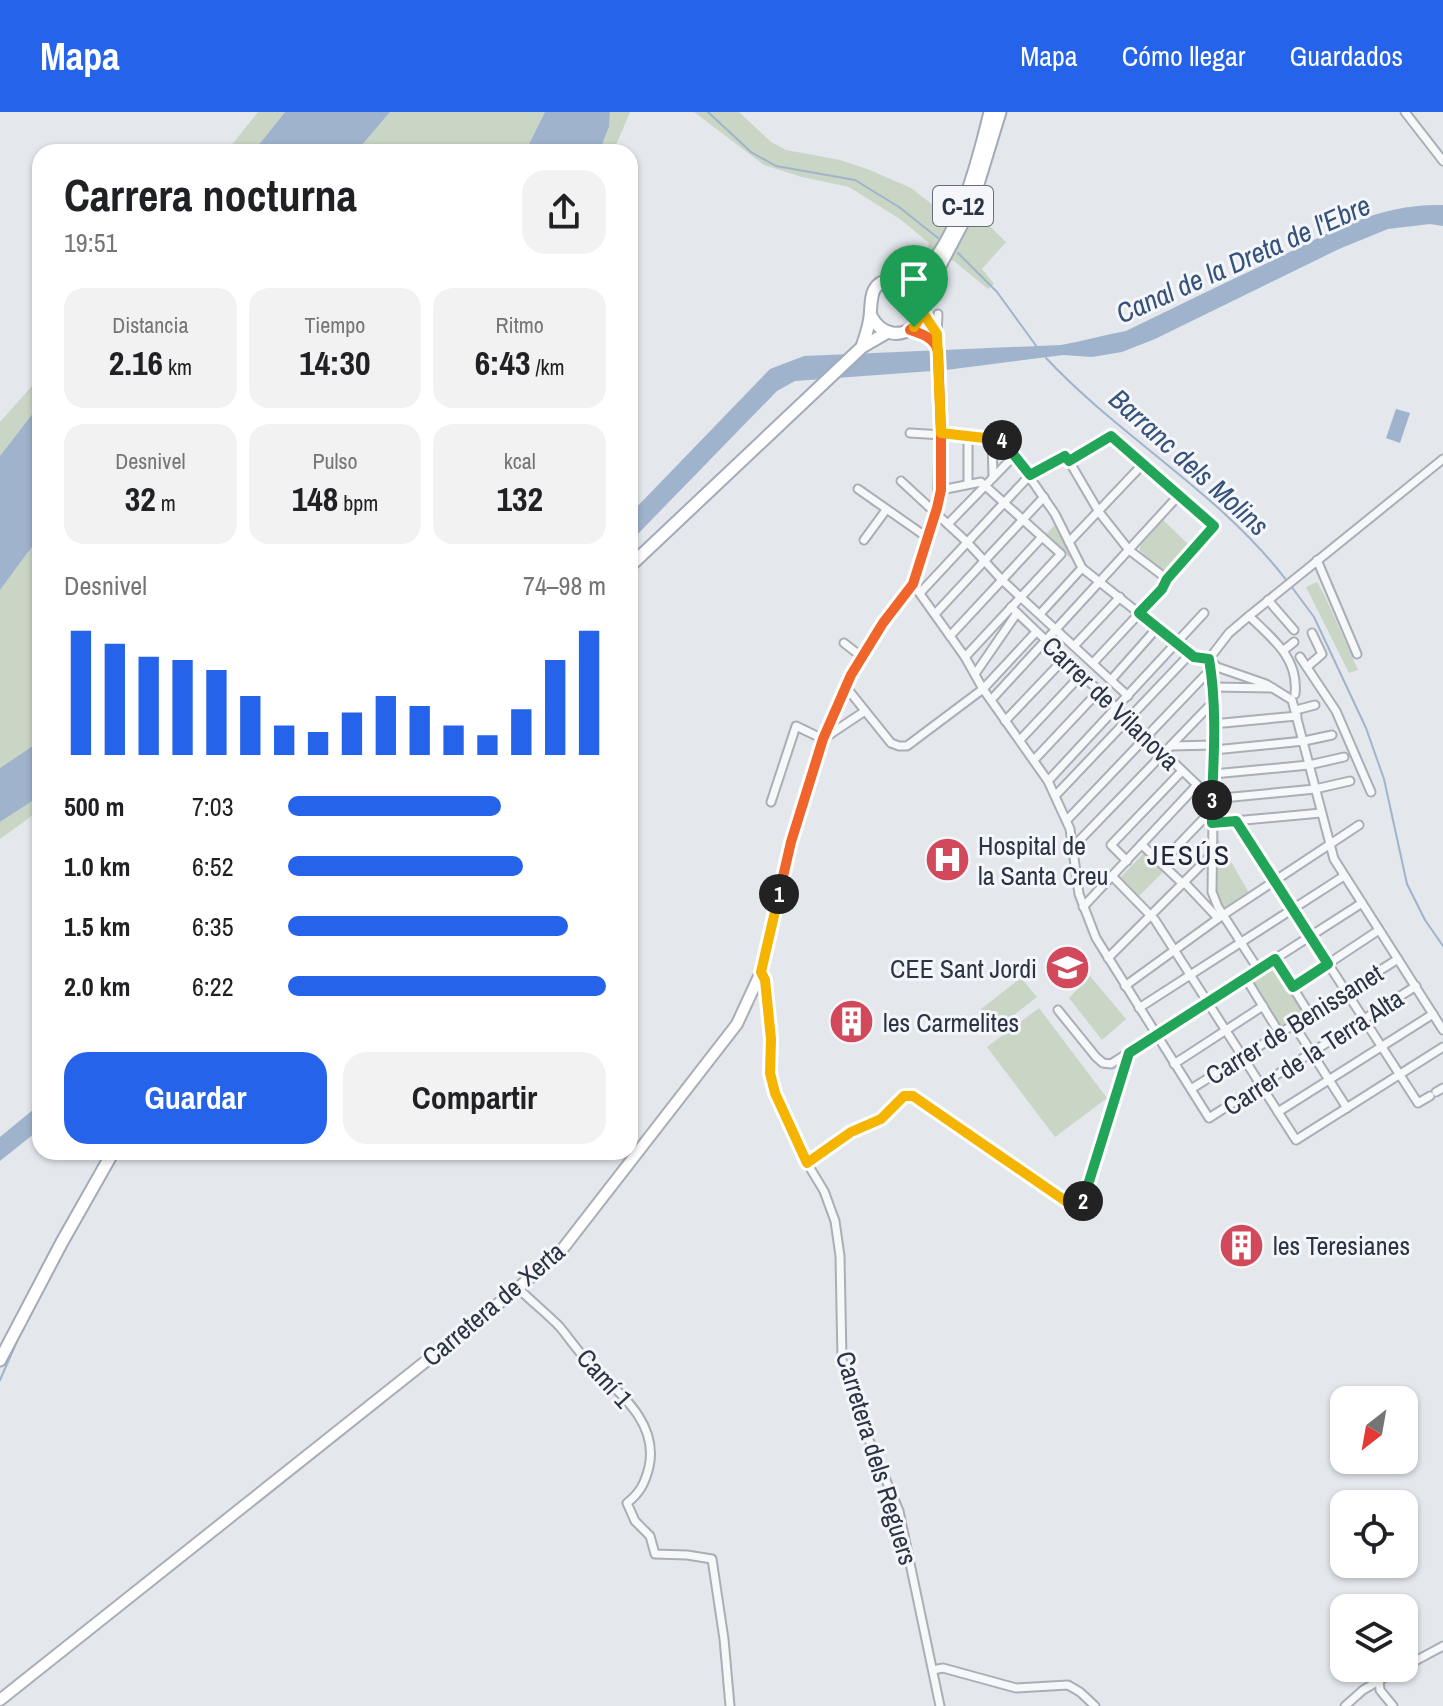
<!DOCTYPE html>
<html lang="es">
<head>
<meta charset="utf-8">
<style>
  :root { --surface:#fff; --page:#f2f2f2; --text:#202124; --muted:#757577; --accent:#2563eb }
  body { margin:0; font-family:"Archivo Narrow",sans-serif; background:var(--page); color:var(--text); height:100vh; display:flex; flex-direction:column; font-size:30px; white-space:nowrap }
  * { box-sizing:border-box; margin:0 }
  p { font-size:26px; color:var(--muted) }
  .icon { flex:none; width:44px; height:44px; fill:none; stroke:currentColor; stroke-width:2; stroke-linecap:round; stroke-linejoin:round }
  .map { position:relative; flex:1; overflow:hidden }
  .side { position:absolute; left:32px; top:32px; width:606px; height:1016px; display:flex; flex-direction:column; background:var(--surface); border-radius:24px; box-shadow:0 2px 6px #0004 }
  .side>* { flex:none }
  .needle { width:52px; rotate:211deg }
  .fabs { position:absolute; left:1330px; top:1274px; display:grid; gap:16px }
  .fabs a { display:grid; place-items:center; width:88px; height:88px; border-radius:16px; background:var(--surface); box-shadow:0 2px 6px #0004; font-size:40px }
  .pin { position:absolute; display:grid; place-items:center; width:68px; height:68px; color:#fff; margin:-82px -34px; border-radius:50% 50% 50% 0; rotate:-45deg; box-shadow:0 0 8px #0007 }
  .pin .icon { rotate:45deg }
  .km { position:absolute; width:40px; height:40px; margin:-20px; border-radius:50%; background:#222; color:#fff; font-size:22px; line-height:40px; text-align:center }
  .round { display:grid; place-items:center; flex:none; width:84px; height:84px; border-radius:24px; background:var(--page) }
  .summary { display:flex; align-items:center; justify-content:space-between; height:136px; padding:0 32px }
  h1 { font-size:44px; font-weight:700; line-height:60px }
  .figures { display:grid; grid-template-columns:repeat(3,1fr); gap:12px; height:136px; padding:8px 32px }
  .figures div { display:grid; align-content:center; border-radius:20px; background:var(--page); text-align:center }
  .figures b { font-size:34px; font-weight:700 }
  .figures small { font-size:22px; font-weight:400 }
  .figures p { font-size:22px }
  .chart { height:224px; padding:16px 32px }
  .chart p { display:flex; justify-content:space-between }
  .chart svg { width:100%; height:144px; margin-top:8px; stroke:var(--accent); stroke-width:6 }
  .button { display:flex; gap:16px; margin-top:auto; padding:16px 32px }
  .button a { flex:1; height:92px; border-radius:24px; background:var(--accent); color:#fff; font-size:32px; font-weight:700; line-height:92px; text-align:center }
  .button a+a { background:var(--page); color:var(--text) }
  ul { padding:0 32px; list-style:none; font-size:26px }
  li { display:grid; grid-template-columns:128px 96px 1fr; align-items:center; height:60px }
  li i { height:20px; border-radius:10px; background:var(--accent) }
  header { display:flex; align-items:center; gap:48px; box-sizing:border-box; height:112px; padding:0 40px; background:var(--accent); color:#fff }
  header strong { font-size:38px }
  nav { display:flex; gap:44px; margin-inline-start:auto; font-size:28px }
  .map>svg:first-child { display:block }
  .green { fill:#c9d6c5 }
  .water { fill:#9fb4cc }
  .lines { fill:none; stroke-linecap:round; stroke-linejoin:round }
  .stream { stroke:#9fb4cc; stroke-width:2 }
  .street-casing { stroke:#a9aeb7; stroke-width:11 }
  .secondary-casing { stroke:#a9aeb7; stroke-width:14 }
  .primary-casing { stroke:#a3abb8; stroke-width:15 }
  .street { stroke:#f7f8fa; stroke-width:7 }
  .secondary { stroke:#fff; stroke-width:10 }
  .primary { stroke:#fff; stroke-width:11 }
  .split-1-casing { stroke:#fff; stroke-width:16 }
  .split-2-casing { stroke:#fff; stroke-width:16 }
  .split-3-casing { stroke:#fff; stroke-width:16 }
  .split-4-casing { stroke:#fff; stroke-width:16 }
  .split-5-casing { stroke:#fff; stroke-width:16 }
  .split-1 { stroke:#f0652b; stroke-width:10 }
  .split-2 { stroke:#f5b400; stroke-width:10 }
  .split-3 { stroke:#22a559; stroke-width:10 }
  .split-4 { stroke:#22a559; stroke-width:10 }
  .split-5 { stroke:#f5b400; stroke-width:10 }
  .labels { text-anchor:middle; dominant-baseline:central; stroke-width:6; stroke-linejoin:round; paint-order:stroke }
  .shield { fill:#f4f6f9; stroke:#676e7b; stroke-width:2 }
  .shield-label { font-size:24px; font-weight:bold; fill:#2b3445 }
  .street-label { font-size:26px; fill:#2b3445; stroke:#f4f6f9 }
  .poi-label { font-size:26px; fill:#2b3445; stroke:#f4f6f9; text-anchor:start }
  .water-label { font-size:28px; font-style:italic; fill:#34527a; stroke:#f4f6f9 }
  .neighbourhood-label { font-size:28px; letter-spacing:2px; fill:#1d2536; stroke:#f4f6f9 }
</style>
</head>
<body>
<header>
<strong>Mapa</strong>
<nav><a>Mapa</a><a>Cómo llegar</a><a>Guardados</a></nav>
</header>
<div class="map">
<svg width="1443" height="1594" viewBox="0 0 1443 1594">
  <rect width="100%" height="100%" fill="#e4e7ec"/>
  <g class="green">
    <path d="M258,0H285L253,40H226Z"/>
    <path d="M390,0H545L525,40H356Z"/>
    <path d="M610,0H630L613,40H599L609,16Z"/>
    <path d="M694,0H739L771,30L786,38L840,48L870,58L911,76L947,104L978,103L1006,130L982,157L994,172L988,177L954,149L927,145L929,131L900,107L849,75L802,65L764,53Z"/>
    <path d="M40,265V292L0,344V310Z"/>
    <path d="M1163,408L1192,436L1171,460H1164L1140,439V434Z"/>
    <path d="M1055,413L1074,449L1044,424Z"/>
    <path d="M40,424V629L0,656V478Z"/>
    <path d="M1317,470L1324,482L1358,558L1349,561L1306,475Z"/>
    <path d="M40,684V698L0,727V710Z"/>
    <path d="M1218,727L1249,781L1224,797L1215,781V729Z"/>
    <path d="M1145,740L1164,759L1138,785L1119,767Z"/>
    <path d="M1271,852L1305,901L1284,917L1280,915L1250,869V865Z"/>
    <path d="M1090,864L1126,907L1102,928L1069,886Z"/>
    <path d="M1021,866L1037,885L997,916L981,897Z"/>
    <path d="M1039,896L1107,986L1055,1025L987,935Z"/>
  </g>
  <g class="water">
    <path d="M285,0H390L356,40H253Z"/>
    <path d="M545,0H610L609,15L599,40H525Z"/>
    <path d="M1443,93V114L1430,112L1388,117L1339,137L1155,227L1122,240L1092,245L1063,243L946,258L795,269L777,279L630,430V402L770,257L804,244L1061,233C1083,229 1104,223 1126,219C1176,195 1226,170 1276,147C1330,120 1380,91 1443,93Z"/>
    <path d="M40,292V424L0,478V344Z"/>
    <path d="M1396,297L1410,301L1400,331L1386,326Z"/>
    <path d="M40,629V684L0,710V656Z"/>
    <path d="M40,992V1017L0,1049V1025Z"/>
  </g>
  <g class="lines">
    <g class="stream">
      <path d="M708,0L751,40L776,54L855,68L899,95L938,126"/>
      <path d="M958,141L997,180L1037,235"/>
      <path d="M1046,246C1121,326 1220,381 1287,469"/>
      <path d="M1291,474L1314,505L1366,616L1384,667L1407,772L1425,808L1443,834"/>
      <path d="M0,1268L18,1227"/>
    </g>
    <defs>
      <g id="street">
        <path d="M1405,0L1443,49"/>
        <path d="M937,222L938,202"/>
        <path d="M910,321L992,326L1006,331L1055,402L1082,456L1194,545L1209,547L1217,555L1266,572L1292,588L1334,747L1443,918"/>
        <path d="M968,324V371"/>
        <path d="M992,326L993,365"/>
        <path d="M1069,349L1099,400L1129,438L1167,467"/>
        <path d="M901,369L967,430L1002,468L1128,584"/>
        <path d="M858,377L928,426"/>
        <path d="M941,378L981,370L1061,442L965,545"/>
        <path d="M948,412L1015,343"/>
        <path d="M864,428L886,398"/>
        <path d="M1069,430L1143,352"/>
        <path d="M1317,448L1357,542"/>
        <path d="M913,472L965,545L983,577L1048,669L1070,717L1079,782L1096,826L1209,1006L1416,874"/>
        <path d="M920,481L1030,363L1065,344L1069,349L1111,324L1214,414L1167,467L1162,477L1093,551"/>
        <path d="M1268,488L1294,518"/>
        <path d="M1011,495L1212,687L1315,677L1350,669"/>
        <path d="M935,502L1044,385"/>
        <path d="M1040,502L1082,456"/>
        <path d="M1249,504C1272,526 1299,546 1295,582"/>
        <path d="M950,524L1042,425"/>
        <path d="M844,531L862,545"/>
        <path d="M1074,534L1120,485"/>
        <path d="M1284,538L1294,530"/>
        <path d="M1300,545L1336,599L1371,680"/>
        <path d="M1209,547L1229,521L1249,504L1443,347"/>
        <path d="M1209,549L1214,638L1212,780L1218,795L1258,857"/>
        <path d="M1307,555L1322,542L1312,521"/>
        <path d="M975,562L1017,501"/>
        <path d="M1111,568L1157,516"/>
        <path d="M846,575L891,631L899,634H907L983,577L1036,520"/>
        <path d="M1212,575L1273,576"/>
        <path d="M991,588L1179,383"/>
        <path d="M1296,598L1315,593"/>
        <path d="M1005,609L1064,547"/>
        <path d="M1213,612L1297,604"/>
        <path d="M1020,628L1081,563"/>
        <path d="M1171,634L1214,633"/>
        <path d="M1214,638L1304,629L1332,623"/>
        <path d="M1034,648L1098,580"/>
        <path d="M1213,662L1309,653L1344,645"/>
        <path d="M1048,669L1204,501"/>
        <path d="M1056,683L1190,542"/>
        <path d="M771,690L796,614L823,627L865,599"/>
        <path d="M1067,708L1211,557"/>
        <path d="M1236,709L1418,991L1430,984"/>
        <path d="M1212,711L1321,701"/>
        <path d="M1142,733L1183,772"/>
        <path d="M1073,735L1212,591"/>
        <path d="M1127,749L1111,733L1182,659"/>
        <path d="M1161,751L1212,698"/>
        <path d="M1113,765L1155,808L1296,1028L1443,935"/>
        <path d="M1184,770L1218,806"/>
        <path d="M1083,795L1197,673"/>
        <path d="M1108,846L1212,742"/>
        <path d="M1275,847L1310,903"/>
        <path d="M761,860L765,868L771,927L770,961L785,1004L807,1051L824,1079L835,1109L840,1144L842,1248L863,1314L899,1399L940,1594"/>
        <path d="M1245,865L1280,922"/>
        <path d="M1125,874L1223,803L1359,713"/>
        <path d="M1293,875L1379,818"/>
        <path d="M1139,896L1344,764"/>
        <path d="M1058,898L1096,945L1103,951L1111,952L1362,791"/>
        <path d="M1294,913L1347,996"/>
        <path d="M1174,952L1263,894"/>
        <path d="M1191,977L1398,847"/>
        <path d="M1436,980L1443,976"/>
        <path d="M1278,1000L1433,902"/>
        <path d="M807,1051L851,1020L881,1007L904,984H913L1080,1099L1129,941"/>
        <path d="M518,1176C531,1189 546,1201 559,1214C570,1227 579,1241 591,1253C618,1280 659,1310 649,1355C645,1371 640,1381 627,1391L635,1409L650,1424L655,1442L687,1443L712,1447L724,1527L730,1594"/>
        <path d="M1404,1555L1443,1534"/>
        <path d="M933,1558L943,1556L1016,1576L1068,1573L1080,1580L1095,1594"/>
        <path d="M1379,1568L1380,1578L1393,1594"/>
        <path d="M1345,1594L1363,1578L1401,1556"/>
      </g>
      <g id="secondary">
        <path d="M910,218L927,225L937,234"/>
        <path d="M0,1588L518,1176L561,1139L737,912L761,860L791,730L823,627L851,563L883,511L913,472L939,387L941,321L937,222L923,201"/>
      </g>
      <g id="primary">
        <path d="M903,167C912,163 922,159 930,152C960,121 980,42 990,0"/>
        <path d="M923,186L971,95L1000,0"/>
        <path d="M862,235C865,225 869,215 870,205C872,188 868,171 892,167C900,166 909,168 915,174C945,202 894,246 871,204"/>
        <path d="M630,454L862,235L888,220"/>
        <path d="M0,1248L62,1130L113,1040"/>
      </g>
    </defs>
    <use href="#street" class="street-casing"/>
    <use href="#secondary" class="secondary-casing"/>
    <use href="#primary" class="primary-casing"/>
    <use href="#street" class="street"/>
    <use href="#secondary" class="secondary"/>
    <use href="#primary" class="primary"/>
  </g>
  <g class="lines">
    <defs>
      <path id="split-1" d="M779,782L791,730L823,627L851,563L883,511L913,472L937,396L941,378V321L938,240C936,226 922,222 910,218L914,215"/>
      <path id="split-2" d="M779,782L761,860L765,868L771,927L770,961L775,981L807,1051L851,1020L881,1007L904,984H913L1080,1099L1083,1089"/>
      <path id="split-3" d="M1083,1089L1129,941L1275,847L1293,875L1328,852L1236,709L1212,711V688"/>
      <path id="split-4" d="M1002,328L1030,363L1065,344L1069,349L1111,324L1214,414L1167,467L1162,477L1139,501L1194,545L1209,547C1217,593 1214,642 1212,688"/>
      <path id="split-5" d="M914,215L923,201L937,222L941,321L1002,328"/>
    </defs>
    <use href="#split-1" class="split-1-casing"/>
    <use href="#split-2" class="split-2-casing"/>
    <use href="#split-3" class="split-3-casing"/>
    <use href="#split-4" class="split-4-casing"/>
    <use href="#split-5" class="split-5-casing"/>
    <use href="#split-1" class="split-1"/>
    <use href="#split-2" class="split-2"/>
    <use href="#split-3" class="split-3"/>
    <use href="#split-4" class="split-4"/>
    <use href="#split-5" class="split-5"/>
  </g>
  <defs>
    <symbol id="hospital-disc" viewBox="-11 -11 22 22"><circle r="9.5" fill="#d1495b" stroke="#f4f6f9"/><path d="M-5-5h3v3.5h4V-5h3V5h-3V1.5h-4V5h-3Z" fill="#fff"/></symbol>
    <symbol id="school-disc" viewBox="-11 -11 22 22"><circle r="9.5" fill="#d1495b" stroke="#f4f6f9"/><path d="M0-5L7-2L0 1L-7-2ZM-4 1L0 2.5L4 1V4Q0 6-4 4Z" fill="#fff"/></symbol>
    <symbol id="building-disc" viewBox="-11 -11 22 22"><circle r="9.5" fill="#d1495b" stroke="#f4f6f9"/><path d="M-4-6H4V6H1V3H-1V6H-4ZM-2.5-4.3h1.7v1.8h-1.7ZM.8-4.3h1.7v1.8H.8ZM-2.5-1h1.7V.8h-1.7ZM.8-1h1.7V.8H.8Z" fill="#fff"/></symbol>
  </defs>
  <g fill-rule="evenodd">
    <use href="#hospital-disc" x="922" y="722" width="51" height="51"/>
    <use href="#school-disc" x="1042" y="830" width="51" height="51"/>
    <use href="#building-disc" x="826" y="884" width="51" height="51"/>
    <use href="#building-disc" x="1216" y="1108" width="51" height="51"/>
  </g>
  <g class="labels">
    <rect class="shield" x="933" y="74" width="60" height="40" rx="6"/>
    <g class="shield-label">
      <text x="963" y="94">C-12</text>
    </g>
    <g class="street-label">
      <text transform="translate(1111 591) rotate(44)">Carrer de Vilanova</text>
      <text transform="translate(1294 912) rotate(-32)">Carrer de Benissanet</text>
      <text transform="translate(1313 940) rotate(-33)">Carrer de la Terra Alta</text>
      <text transform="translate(493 1192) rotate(-40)">Carretera de Xerta</text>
      <text transform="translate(605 1266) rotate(48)">Camí 1</text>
      <text transform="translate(877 1346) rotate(73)">Carretera dels Reguers</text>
    </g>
    <g class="poi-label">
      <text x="978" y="733">Hospital de<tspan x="978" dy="30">la Santa Creu</tspan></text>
      <text x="1037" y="856" text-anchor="end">CEE Sant Jordi</text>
      <text x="883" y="910">les Carmelites</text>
      <text x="1273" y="1133">les Teresianes</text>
    </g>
    <g class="water-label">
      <text transform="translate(1243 147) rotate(-24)">Canal de la Dreta de l'Ebre</text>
      <text transform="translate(1189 350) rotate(42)">Barranc dels Molins</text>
    </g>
    <g class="neighbourhood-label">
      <text x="1189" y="743">JESÚS</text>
    </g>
  </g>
</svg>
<div class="fabs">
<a><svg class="needle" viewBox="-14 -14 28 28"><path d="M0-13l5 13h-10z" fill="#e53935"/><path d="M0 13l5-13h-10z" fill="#757577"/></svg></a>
<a><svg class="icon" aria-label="locate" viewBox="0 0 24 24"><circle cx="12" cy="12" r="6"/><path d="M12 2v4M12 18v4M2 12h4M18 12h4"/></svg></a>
<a><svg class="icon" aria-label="layers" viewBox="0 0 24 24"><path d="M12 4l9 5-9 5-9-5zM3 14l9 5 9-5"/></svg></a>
</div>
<div class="pin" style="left:914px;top:215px;background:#1e9e55"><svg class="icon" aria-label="arrive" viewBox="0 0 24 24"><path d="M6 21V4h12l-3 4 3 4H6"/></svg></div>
<b class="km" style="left:779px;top:782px">1</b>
<b class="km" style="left:1083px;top:1089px">2</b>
<b class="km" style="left:1212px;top:688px">3</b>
<b class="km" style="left:1002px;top:328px">4</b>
<section class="side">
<div class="summary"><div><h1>Carrera nocturna</h1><p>19:51</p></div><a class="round"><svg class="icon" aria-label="share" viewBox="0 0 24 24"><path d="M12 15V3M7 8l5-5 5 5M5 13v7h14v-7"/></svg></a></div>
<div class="figures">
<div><p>Distancia</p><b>2.16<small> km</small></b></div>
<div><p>Tiempo</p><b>14:30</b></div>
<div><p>Ritmo</p><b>6:43<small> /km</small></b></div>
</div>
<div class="figures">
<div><p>Desnivel</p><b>32<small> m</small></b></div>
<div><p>Pulso</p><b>148<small> bpm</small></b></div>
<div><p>kcal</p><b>132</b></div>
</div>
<div class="chart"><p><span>Desnivel</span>74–98 m</p>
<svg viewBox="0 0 160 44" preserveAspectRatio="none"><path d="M5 44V6M15 44V10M25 44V14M35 44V15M45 44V18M55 44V26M65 44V35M75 44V37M85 44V31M95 44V26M105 44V29M115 44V35M125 44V38M135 44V30M145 44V15M155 44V6"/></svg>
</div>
<ul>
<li><b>500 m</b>7:03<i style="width:67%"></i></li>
<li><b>1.0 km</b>6:52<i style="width:74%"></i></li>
<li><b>1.5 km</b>6:35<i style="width:88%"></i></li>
<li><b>2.0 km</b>6:22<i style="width:100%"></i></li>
</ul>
<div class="button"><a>Guardar</a><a>Compartir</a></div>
</section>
</div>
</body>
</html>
